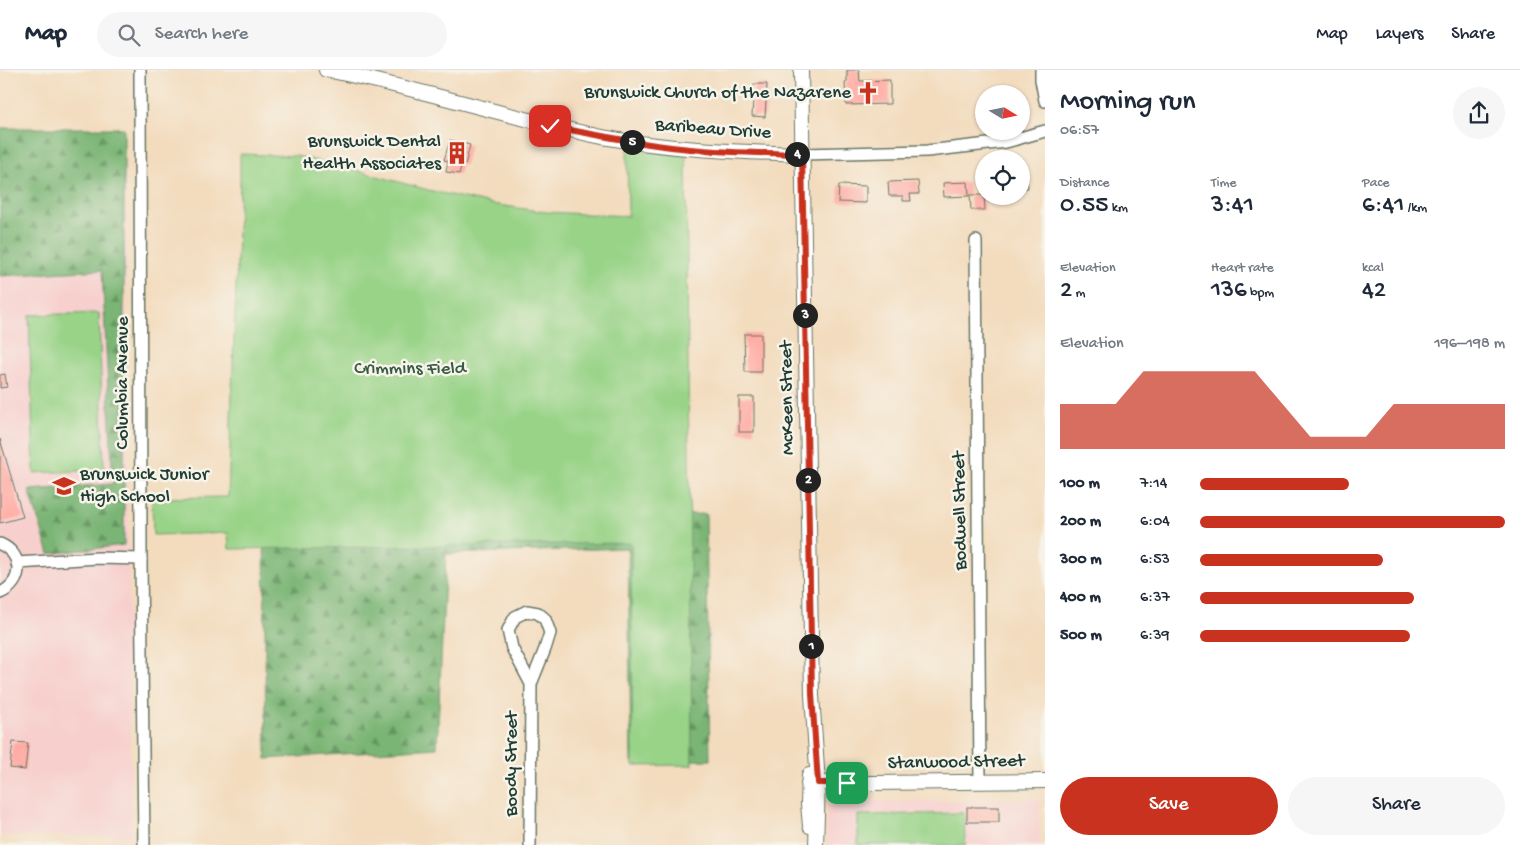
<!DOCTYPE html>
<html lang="en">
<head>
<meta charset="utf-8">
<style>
  :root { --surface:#fff; --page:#f6f6f7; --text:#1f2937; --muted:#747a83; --line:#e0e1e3; --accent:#c8321e }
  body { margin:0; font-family:"Gochi Hand",sans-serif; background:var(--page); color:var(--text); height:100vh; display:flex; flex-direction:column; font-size:19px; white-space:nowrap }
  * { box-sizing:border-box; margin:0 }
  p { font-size:16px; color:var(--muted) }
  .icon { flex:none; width:28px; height:28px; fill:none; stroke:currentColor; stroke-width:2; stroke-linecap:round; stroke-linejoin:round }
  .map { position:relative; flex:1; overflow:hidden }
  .side { display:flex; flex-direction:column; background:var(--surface); width:475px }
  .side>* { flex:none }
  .needle { width:32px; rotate:100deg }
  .fabs { position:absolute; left:975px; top:15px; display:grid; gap:10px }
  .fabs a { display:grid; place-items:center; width:55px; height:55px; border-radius:50%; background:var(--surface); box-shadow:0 1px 4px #0004; font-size:25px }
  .pin { position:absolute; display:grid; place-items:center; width:42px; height:42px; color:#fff; margin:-21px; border-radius:10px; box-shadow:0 2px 8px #0006 }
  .km { position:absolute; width:25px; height:25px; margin:-12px; border-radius:50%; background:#222; color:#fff; font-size:14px; line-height:25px; text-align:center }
  .round { display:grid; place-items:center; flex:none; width:52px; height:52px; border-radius:26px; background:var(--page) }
  .summary { display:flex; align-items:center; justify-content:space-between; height:85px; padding:0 15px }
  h1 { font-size:28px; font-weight:600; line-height:38px }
  .metrics { display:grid; grid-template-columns:repeat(3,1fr); gap:8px; height:85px; padding:5px 15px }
  .metrics div { display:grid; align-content:center }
  .metrics b { font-size:25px; font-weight:600 }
  .metrics small { font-size:14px; font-weight:400 }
  .metrics p { font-size:14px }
  .chart { height:140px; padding:10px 15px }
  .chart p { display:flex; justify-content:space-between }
  .chart svg { width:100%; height:90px; margin-top:5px; fill:var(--accent); opacity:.7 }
  .cta { display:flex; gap:10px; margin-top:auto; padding:10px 15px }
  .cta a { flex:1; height:58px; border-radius:30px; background:var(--accent); color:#fff; font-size:20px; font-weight:600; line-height:58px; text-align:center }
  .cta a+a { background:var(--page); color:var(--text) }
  ul { padding:0 15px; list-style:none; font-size:16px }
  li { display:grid; grid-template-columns:80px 60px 1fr; align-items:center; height:38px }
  li i { height:12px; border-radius:6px; background:var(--accent) }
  header { display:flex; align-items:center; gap:30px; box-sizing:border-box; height:70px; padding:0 25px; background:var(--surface); border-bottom:1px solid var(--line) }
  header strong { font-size:24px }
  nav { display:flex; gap:28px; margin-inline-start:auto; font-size:18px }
  .search { width:350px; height:45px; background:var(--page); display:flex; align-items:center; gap:12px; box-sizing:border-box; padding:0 18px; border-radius:28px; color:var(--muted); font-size:19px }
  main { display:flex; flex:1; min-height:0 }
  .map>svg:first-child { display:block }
  .built { fill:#f7d0ce }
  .forest { fill:url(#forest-firs); stroke:#4c7954 }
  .green { fill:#98d387; stroke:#5c885e }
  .building { fill:#ffaaa3 }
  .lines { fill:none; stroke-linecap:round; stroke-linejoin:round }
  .minor-casing { stroke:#697564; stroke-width:14 }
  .tertiary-casing { stroke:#697564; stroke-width:16 }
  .minor { stroke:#fff; stroke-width:11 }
  .tertiary { stroke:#fff; stroke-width:14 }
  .route-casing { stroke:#fff; stroke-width:10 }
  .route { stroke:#c8321e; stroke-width:6 }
  .labels { text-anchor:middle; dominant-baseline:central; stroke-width:5; stroke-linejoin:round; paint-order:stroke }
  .poi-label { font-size:19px; fill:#1f3d34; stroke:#f7f3e8; text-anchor:end }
  .street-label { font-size:19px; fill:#1f3d34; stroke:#f7f3e8 }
  .park-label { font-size:19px; fill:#375b45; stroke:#f7f3e8 }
</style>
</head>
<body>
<header>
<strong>Map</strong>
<div class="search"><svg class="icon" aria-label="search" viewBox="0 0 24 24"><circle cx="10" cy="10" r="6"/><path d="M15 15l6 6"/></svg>Search here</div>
<nav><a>Map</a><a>Layers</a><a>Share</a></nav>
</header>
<main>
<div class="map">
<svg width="1045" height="775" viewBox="0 0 1045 775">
  <defs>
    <pattern id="forest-firs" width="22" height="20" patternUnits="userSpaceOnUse" patternTransform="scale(1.25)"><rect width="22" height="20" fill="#7ab574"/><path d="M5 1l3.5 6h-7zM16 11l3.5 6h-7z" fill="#639460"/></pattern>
  </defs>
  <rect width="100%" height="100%" fill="#f7f3e8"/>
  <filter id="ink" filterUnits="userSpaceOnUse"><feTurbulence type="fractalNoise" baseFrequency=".02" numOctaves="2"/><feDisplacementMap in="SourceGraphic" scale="10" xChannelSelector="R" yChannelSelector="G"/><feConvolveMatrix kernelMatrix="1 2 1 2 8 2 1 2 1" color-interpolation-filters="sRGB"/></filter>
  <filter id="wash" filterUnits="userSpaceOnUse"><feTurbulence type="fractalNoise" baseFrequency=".0096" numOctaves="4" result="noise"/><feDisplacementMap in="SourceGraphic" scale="20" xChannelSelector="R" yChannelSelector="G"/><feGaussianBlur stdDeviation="1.12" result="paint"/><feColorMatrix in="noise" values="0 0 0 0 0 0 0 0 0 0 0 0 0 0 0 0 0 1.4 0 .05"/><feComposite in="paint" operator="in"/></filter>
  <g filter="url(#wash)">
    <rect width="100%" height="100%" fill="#f3dcbe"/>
    <g class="built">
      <path d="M125,65L131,766H0V66Z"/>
      <path d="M1003,729H1039L1040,775H827L826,735L856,731H957Z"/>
    </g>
    <g class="forest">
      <path d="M0,58H124V475L49,484L29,420L113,414L102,200L0,206Z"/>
      <path d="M706,444L710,690L631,691L628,478L446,484L437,678L266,689L264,459L441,447Z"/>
    </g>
    <g class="green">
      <path d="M627,79L686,85L692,695L633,696L631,473L229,479L228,463L153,465L152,428L228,427L240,112V84L297,86L351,99L432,121L491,134L546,142L628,146Z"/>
      <path d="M99,243L104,400L34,403L29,245Z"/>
      <path d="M964,743L965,775H858V745Z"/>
    </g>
    <g id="blocks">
      <g class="building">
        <path d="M847,0H859L860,11L890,10V34L846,35L845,12L847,11Z"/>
        <path d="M754,14H767L765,47L752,46Z"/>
        <path d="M450,70L470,75L465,95L462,94L459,104L446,102L448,91L444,90Z"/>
        <path d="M1026,101L1028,118L1021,119V102Z"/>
        <path d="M918,111L919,124H910L911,131H903V126H889L888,112Z"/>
        <path d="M968,112L969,126L944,127L943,113Z"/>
        <path d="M839,115L866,116V133L838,132Z"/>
        <path d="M970,125H984L985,140H971Z"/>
        <path d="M744,264H761V302H745Z"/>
        <path d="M5,304L7,317L0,318V305Z"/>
        <rect x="739" y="327" width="15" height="35"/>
        <path d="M0,369L23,447L0,453Z"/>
        <path d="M13,672L28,673L25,700L10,698Z"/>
        <rect x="967" y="737" width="32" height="15"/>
      </g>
    </g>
  </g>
  <g filter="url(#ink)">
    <use href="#blocks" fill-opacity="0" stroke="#697564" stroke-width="1"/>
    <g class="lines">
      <defs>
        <g id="minor">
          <path d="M140,0L141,489L144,775"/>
          <path d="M1041,0V10L1045,31"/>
          <path d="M802,84L927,81L1006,72L1045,61"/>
          <path d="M976,171L980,712"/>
          <path d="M0,474C24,484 24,513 0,523"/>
          <path d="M17,493L98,488L141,489"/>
          <path d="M530,775L531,614L545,579L550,563L545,549L538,543L527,541L515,547L508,560L512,578L531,614"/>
        </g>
        <g id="tertiary">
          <path d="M326,0C419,18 509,48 602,67C668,79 735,82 802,84"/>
          <path d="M801,0L812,625L818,713L816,775"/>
          <path d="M809,705L808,734L810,756"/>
          <path d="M808,713H874L1045,711"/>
        </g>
      </defs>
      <use href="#minor" class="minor-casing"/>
      <use href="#tertiary" class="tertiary-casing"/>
      <use href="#minor" class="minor"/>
      <use href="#tertiary" class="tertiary"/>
    </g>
  </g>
  <g class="lines" filter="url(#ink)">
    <defs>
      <path id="route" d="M550,56C585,63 621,70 656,75C704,82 754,83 802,84L812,624L818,713H847"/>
    </defs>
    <use href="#route" class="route-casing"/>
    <use href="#route" class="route"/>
  </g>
  <defs>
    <symbol id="church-bare" viewBox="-9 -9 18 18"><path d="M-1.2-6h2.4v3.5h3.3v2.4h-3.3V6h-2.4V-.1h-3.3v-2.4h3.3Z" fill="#c8321e" stroke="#f7f3e8" stroke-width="2.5" paint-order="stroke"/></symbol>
    <symbol id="building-bare" viewBox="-9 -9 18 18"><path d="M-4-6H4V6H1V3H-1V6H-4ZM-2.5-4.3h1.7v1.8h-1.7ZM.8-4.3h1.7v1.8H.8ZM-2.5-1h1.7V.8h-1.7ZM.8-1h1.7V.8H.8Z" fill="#c8321e" stroke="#f7f3e8" stroke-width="2.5" paint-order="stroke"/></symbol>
    <symbol id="school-bare" viewBox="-9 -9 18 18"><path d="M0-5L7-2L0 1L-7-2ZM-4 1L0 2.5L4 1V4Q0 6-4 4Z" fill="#c8321e" stroke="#f7f3e8" stroke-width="2.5" paint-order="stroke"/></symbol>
  </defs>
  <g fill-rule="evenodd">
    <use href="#church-bare" x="852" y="7" width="32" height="32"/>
    <use href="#building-bare" x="441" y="67" width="32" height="32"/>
    <use href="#school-bare" x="48" y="400" width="32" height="32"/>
  </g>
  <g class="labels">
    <g class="poi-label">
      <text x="851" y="23">Brunswick Church of the Nazarene</text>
      <text x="441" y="72">Brunswick Dental<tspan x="441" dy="22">Health Associates</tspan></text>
      <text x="80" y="405" text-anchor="start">Brunswick Junior<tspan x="80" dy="22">High School</tspan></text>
    </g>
    <g class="street-label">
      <text transform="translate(713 60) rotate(4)">Baribeau Drive</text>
      <text transform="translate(123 313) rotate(-90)">Columbia Avenue</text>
      <text transform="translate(788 328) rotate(-91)">McKeen Street</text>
      <text transform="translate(961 441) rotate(-91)">Bodwell Street</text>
      <text transform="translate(956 693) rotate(-1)">Stanwood Street</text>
      <text transform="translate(512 694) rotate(-90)">Boody Street</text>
    </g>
    <g class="park-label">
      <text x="410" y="299">Crimmins Field</text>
    </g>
  </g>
</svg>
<div class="fabs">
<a><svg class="needle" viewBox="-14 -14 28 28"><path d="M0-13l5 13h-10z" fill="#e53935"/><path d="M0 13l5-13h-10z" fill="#747a83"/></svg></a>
<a><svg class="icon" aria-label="locate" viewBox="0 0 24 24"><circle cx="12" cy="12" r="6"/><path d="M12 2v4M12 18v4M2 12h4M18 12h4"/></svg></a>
</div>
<div class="pin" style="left:847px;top:713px;background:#1e9e55"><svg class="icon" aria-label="arrive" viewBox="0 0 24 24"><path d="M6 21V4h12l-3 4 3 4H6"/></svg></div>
<div class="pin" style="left:550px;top:56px;background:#d93025"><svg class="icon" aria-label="check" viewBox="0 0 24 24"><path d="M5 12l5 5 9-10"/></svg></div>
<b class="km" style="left:811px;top:576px">1</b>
<b class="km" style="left:808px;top:410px">2</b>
<b class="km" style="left:805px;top:245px">3</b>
<b class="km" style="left:797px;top:84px">4</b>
<b class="km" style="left:632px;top:72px">5</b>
</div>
<section class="side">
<div class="summary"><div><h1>Morning run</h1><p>06:57</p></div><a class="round"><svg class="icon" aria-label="share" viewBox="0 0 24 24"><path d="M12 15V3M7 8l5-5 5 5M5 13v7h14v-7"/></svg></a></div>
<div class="metrics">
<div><p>Distance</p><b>0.55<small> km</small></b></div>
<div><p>Time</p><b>3:41</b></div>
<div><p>Pace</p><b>6:41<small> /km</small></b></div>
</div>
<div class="metrics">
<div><p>Elevation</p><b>2<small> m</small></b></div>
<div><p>Heart rate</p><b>136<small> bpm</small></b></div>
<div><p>kcal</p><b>42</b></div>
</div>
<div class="chart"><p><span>Elevation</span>196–198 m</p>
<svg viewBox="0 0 160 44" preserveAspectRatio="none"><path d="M0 44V22L10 22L20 22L30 6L40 6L50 6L60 6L70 6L80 22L90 38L100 38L110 38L120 22L130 22L140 22L150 22L160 22V44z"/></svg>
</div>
<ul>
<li><b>100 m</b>7:14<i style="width:49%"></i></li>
<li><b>200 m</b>6:04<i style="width:100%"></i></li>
<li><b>300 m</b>6:53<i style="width:60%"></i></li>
<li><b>400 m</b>6:37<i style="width:70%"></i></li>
<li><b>500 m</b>6:39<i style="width:69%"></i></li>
</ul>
<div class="cta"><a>Save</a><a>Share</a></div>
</section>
</main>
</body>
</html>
